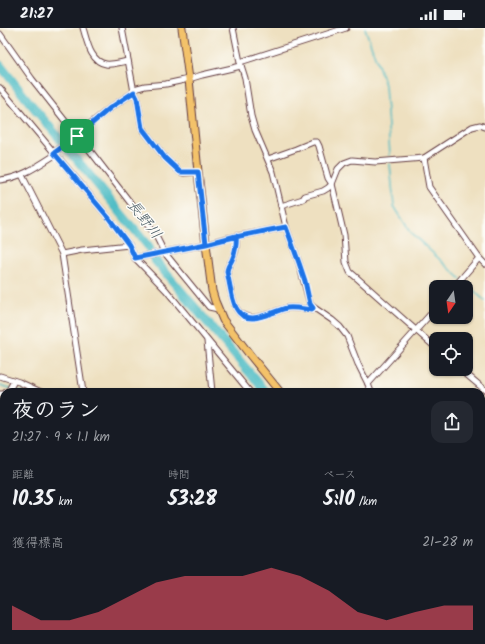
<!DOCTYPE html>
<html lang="ja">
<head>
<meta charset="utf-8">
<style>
  :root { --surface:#171b24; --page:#242831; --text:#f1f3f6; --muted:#9ea1a6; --accent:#d1495b }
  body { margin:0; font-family:Kalam,"Klee One",sans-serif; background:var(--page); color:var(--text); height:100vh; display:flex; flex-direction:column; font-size:15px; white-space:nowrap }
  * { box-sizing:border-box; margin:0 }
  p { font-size:13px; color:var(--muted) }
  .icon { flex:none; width:22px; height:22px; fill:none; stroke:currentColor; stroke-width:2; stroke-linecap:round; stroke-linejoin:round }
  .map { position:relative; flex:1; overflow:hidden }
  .side { position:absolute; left:0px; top:360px; width:485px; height:256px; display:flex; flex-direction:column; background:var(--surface); border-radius:12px 12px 0 0; box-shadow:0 1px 3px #0004 }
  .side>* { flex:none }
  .needle { width:26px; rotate:193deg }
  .fabs { position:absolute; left:429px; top:252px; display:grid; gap:8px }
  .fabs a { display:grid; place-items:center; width:44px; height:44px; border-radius:8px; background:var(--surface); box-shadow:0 1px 3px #0004; font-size:20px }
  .pin { position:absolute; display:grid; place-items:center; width:34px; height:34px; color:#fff; margin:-17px; border-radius:8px; box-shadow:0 2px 6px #0006 }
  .round { display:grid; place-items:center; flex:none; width:42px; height:42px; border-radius:12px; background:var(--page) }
  .headline { display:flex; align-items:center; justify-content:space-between; height:68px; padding:0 12px }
  h1 { font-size:22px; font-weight:600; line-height:30px }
  .metrics { display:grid; grid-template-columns:repeat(3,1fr); gap:6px; height:68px; padding:4px 12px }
  .metrics div { display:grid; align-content:center }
  .metrics b { font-size:20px; font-weight:600 }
  .metrics small { font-size:11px; font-weight:400 }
  .metrics p { font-size:11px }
  .chart { height:112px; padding:8px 12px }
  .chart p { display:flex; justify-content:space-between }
  .chart svg { width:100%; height:72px; margin-top:4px; fill:var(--accent); opacity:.7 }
  .status { display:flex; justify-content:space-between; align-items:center; height:28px; padding:0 20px; background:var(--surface); direction:ltr }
  .status svg { height:11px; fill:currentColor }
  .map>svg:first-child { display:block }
  .forest { fill:#6bb177; stroke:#5a6851 }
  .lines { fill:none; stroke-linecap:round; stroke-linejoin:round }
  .stream { stroke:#4ebcc4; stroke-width:1.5 }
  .river { stroke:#4ebcc4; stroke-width:9 }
  .minor-casing { stroke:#633c41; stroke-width:7 }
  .major-casing { stroke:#633c41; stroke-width:9 }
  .minor { stroke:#fff; stroke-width:5 }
  .major { stroke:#f3c26a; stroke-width:7 }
  .route-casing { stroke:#fff; stroke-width:8 }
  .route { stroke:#1a73e8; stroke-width:5 }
  .labels { text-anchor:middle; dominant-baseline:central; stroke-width:3; stroke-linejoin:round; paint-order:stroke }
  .water-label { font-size:15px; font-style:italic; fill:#4c5e68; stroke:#fdfcf7 }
</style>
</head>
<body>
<div class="status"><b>21:27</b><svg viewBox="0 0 49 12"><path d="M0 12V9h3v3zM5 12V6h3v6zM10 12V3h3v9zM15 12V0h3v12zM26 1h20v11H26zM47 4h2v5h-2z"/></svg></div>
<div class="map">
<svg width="485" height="616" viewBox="0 0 485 616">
  <rect width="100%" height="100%" fill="#fdfcf7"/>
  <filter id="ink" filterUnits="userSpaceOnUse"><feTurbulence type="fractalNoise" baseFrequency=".025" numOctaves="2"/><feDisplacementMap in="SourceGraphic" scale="8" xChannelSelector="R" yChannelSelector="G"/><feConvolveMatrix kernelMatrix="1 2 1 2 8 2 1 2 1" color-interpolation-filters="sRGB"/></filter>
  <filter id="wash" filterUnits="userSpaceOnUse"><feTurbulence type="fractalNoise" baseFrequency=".012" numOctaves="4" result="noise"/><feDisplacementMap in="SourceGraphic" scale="16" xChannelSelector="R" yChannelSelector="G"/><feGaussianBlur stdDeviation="0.9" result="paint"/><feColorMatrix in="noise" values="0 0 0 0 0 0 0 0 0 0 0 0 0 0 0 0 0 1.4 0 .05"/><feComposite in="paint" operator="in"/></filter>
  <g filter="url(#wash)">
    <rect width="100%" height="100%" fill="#eee0c0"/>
    <path class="forest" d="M0,418L4,419V612H391L392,616H0Z"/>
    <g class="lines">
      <g class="stream">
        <path d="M365,0L385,57L390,127"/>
        <path d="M390,136L394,178L411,205L460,250"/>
        <path d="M462,252L485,273"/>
        <path d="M0,357L23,364"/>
      </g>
      <path class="river" d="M0,37L21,64L148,218L154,231L266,364"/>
    </g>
  </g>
  <g filter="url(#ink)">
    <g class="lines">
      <defs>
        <g id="minor">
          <path d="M83,0C87,12 90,34 106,36C113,37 121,34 128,33"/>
          <path d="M122,0L132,53L134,64L137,70L142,100L165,130L180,144L184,145L198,144"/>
          <path d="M233,0L240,34L245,50L251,88L255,102L273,144L286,199L299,235L310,276L313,279L332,292L340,299L347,308L358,336L368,356L371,364"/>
          <path d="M0,6L32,51L77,108"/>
          <path d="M240,34L346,0"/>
          <path d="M0,60L108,189L129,217L135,230L166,262L250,364"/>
          <path d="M134,61L145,58L166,56L189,51L202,47L241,38"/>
          <path d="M78,107L156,208L164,224L209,279L218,281"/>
          <path d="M54,125L110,80L134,64"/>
          <path d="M424,130L429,159L479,230L485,236"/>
          <path d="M268,131L296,121L313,114H317L319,118L328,150L332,156L344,207L346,234L350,244L357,250L436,320"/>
          <path d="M22,147L62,226L83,364"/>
          <path d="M0,152C21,150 38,138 55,127"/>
          <path d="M281,178L303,171L305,168L323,163L328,160L332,156L338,141L344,135L352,132L375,134L424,130L472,99L480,97L485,99"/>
          <path d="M236,208C237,216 235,226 232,232C230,236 227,239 227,244C230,256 231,269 236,280C247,300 272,283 287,280C295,279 303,281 312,282L313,279"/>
          <path d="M62,226L82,222L129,217"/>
          <path d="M135,230L206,216L228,210L286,199"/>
          <path d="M454,259L479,230"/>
          <path d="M207,313L212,364"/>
          <path d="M460,341L485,362"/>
          <path d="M0,348L19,354L41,364"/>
          <path d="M368,356L436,280"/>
          <path d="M6,364L9,362L14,353"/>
          <path d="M0,366H4"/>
          <path d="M481,477L485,484"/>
          <path d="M481,587L485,590"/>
          <path d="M427,612L428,616"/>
        </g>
        <g id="major">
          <path d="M182,0L189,51L198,144L206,216L212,263L215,273L223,292L250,327L280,364"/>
          <path d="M460,612L462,616"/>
        </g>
      </defs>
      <use href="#minor" class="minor-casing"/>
      <use href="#major" class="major-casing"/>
      <use href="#minor" class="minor"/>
      <use href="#major" class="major"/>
    </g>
  </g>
  <g class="lines" filter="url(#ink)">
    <defs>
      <path id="route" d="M77,108L54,125L108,189L129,217L135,230L206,216L236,208C237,215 235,226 232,232C230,236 227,239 227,244C230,256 231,269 236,280C247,301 272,283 287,280C295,279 303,281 312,282L313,280L310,276L305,253L299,235L286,199C259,204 233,209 206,216L198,144H180L165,130L142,100L137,70L134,64L110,80L77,108"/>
    </defs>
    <use href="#route" class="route-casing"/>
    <use href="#route" class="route"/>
  </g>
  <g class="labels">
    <g class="water-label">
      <text transform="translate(144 192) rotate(52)">長野川</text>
    </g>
  </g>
</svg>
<div class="fabs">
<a><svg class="needle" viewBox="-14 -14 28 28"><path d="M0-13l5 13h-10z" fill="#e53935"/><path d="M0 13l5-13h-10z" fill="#9ea1a6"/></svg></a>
<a><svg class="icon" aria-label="locate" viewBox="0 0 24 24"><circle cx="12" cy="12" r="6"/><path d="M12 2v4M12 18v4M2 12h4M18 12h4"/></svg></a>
</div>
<div class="pin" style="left:77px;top:108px;background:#1e9e55"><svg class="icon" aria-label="arrive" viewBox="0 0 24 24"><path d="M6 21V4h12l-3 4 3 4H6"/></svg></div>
<section class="side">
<div class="headline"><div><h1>夜のラン</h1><p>21:27 · 9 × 1.1 km</p></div><a class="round"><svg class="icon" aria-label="share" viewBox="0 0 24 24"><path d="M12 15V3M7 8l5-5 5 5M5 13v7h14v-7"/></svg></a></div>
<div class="metrics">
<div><p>距離</p><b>10.35<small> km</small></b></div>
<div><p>時間</p><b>53:28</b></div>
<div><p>ペース</p><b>5:10<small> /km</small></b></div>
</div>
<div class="chart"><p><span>獲得標高</span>21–28 m</p>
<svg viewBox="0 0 160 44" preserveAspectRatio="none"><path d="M0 44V29L10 38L20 38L30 33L40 24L50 15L60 11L70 11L80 11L90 6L100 11L110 20L120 33L130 38L140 33L150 29L160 29V44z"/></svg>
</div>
</section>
</div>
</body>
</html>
